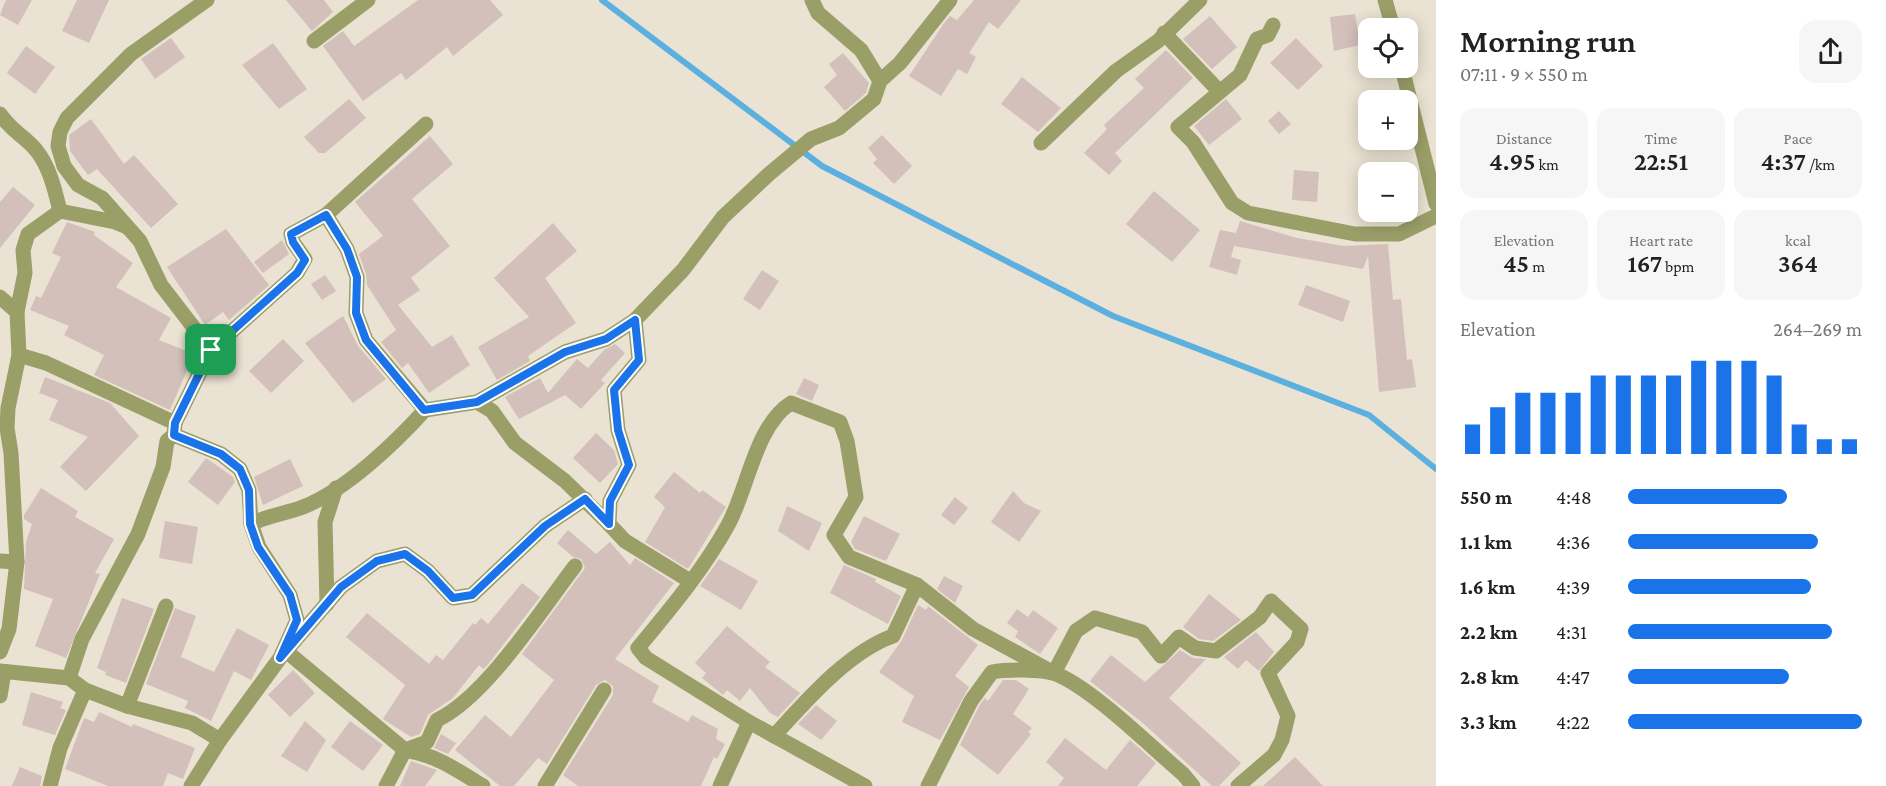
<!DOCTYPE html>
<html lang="en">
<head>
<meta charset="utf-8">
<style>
  :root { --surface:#fff; --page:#f6f6f6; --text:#202124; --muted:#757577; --accent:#1a73e8 }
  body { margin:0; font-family:"Crimson Pro",serif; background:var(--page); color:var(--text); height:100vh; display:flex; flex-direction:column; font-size:22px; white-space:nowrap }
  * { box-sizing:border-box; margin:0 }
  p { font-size:20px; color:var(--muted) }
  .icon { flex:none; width:33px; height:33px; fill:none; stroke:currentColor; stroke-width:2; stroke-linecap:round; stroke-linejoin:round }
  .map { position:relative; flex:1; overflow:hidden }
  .sheet { display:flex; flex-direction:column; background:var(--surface); width:450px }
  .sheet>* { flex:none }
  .controls { position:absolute; left:1358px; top:18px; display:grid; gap:12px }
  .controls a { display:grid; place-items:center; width:60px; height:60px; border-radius:12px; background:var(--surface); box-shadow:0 3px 15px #0003; font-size:30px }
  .pin { position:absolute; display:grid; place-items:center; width:51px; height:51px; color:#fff; margin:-26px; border-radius:12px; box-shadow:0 3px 9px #0006 }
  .round { display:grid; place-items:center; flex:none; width:63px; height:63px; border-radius:18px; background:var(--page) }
  .overview { display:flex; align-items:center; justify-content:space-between; height:102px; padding:0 24px }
  h1 { font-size:33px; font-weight:600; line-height:45px }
  .metrics { display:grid; grid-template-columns:repeat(3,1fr); gap:9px; height:102px; padding:6px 24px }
  .metrics div { display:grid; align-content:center; border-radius:15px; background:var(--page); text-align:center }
  .metrics b { font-size:26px; font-weight:600 }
  .metrics small { font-size:16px; font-weight:400 }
  .metrics p { font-size:16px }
  .chart { height:168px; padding:12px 24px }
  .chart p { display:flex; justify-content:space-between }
  .chart svg { width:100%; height:108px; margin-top:6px; stroke:var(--accent); stroke-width:6 }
  ul { padding:0 24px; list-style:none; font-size:20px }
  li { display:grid; grid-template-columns:96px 72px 1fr; align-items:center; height:45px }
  li i { height:15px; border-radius:8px; background:var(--accent) }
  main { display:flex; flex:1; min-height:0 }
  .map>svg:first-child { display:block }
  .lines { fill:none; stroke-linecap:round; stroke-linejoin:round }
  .stream { stroke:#5bb0e0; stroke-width:6 }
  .building { fill:#d3c0bb }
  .minor { stroke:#9a9e67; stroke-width:15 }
  .route-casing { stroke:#fff; stroke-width:12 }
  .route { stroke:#1a73e8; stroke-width:8 }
</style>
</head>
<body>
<main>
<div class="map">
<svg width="1436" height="786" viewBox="0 0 1436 786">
  <rect width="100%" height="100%" fill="#eae2d2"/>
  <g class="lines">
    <path class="stream" d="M602,0L822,166L1113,316L1369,415L1436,469"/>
  </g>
  <g class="building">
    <path d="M6,0H32L18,25L0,15Z"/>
    <path d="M77,0H109L89,43L62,31Z"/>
    <path d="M286,0H324L333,12L312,31Z"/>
    <path d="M418,0H490L503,15L453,56L447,47L406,80L401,73L363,101L323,46L343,31L354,46Z"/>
    <path d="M974,0H1021L998,29L989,22L969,53L976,57L967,74L958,69L941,96L909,76L944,23L950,16L957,20Z"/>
    <path d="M1355,14L1360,45L1334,51L1330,17Z"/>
    <path d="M1210,16L1237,47L1212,69L1183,39Z"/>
    <path d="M171,38L185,57L155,79L141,59Z"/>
    <path d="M1296,38L1323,66L1298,90L1270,63Z"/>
    <path d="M273,43L307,89L279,109L242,65Z"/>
    <path d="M26,46L55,67L35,94L7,73Z"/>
    <path d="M1166,50L1193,78L1115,153L1122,161L1109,175L1084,153L1107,129L1104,125L1144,88L1135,79Z"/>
    <path d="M843,53L869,83L866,93L845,111L824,87L837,75L829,64Z"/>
    <path d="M1022,77L1061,108L1038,132L1001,104Z"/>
    <path d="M349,99L366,118L325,153H319L304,137Z"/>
    <path d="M1226,99L1242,119L1209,145L1194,126Z"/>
    <path d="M1279,111L1291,124L1279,134L1268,121Z"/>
    <path d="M91,119L124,164L134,155L178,204L151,228L97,169L88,175L70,151L69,135Z"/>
    <path d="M882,135L912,166L894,184L873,163L877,159L868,148Z"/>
    <path d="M430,136L453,164L412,199L450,246L411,278L420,290L398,305L432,347L452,335L470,365L429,393L408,363L402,368L381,342L396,330L367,285L366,274L359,254L383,236L355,202Z"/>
    <path d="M1294,170L1319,172L1317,202L1292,200Z"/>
    <path d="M13,187L35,205L0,248V202Z"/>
    <path d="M1154,191L1200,230L1172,262L1126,224Z"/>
    <path d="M1240,221L1297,238L1344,246L1388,244L1393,300L1401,299L1407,360L1412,359L1416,387L1379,392L1368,256L1363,269L1234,246L1231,257L1241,260L1237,275L1209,267L1220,230L1236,233Z"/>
    <path d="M67,222L95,232L94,235L133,263L116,287L171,318L159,340L194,354L170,410L94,375L104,355L64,335L69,326L30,310L36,296L41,298L61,257L52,253Z"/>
    <path d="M553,223L577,251L545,278L576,323L528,356L530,361L497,380L478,347L529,317L494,278Z"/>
    <path d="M226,229L269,285L229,320L223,312L205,325L167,267Z"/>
    <path d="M282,240L289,254L263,273L254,262Z"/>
    <path d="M762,270L779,281L760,310L743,299Z"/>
    <path d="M325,275L336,291L322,300L311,284Z"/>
    <path d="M1306,285L1350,301L1343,322L1298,305Z"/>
    <path d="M343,316L358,346L386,379L353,403L305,343Z"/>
    <path d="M283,339L304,361L271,393L249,371Z"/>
    <path d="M615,344L625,353L601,380L605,383L581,409L565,395L519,419L505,397L540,378L548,393L577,359L588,368L604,350Z"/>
    <path d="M45,377L110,403L139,436L86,491L60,467L88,437L49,420L58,400L39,393Z"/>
    <path d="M804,378L819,385L812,401L796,394Z"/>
    <path d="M596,433L614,450L618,464L600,483L573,458Z"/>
    <path d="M206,458L233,477L235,482L218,505L188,482Z"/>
    <path d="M290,459L303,486L263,505L254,477Z"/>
    <path d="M674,472L700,493L702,490L726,507L688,569L645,542L665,507L654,497Z"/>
    <path d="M41,488L78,511L75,517L114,539L95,573L100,574L66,658L35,646L53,599L24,589L26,542L32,524L24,519V515Z"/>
    <path d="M1013,491L1024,503L1041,511L1019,542L991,522Z"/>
    <path d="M955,497L968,508L954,525L941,515Z"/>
    <path d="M787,506L822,523L809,551L778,531Z"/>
    <path d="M864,516L900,534L886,561L855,549L851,542Z"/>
    <path d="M165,521L198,527L192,564L159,558Z"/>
    <path d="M568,530L596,554L610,542L630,565L635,558L674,583L615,659L659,686L652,702L688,722L692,715L718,729L716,739L725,744L717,759L714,757L701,786H578L563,775L613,695V686L605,680L596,685L547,764L538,758L514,786H500L455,750L485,715L511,737L554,680L522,654L585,568L581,559L573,557L557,543Z"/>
    <path d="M719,559L758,581L741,610L700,586Z"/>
    <path d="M844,565L876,579L875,582L901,596L888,624L830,593Z"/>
    <path d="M944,576L963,586L955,603L937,589Z"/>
    <path d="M522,583L540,597L486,667L483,669L479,665L453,698L428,715L420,734L411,737L383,719L405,685L346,637L367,613L429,664L436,655L443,660L473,623L475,625L481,618L488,624Z"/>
    <path d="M1209,594L1241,620L1213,641L1199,639L1183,627Z"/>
    <path d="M122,598L154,609L126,683L105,675L106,672L97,668Z"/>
    <path d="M918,605L926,610L928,606L978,645L955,676L969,687L940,740L902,722L914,696L879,672L902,640Z"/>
    <path d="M175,608L196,616L181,657L214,672L237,628L269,645L251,680L234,671L211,721L185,708L188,701L146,684Z"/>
    <path d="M1017,609L1028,617L1033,610L1058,628L1040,654L1015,637L1018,631L1007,623Z"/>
    <path d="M727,626L770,662L765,667L800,693L778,717L770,713L750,688L740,701L727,690L723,695L702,678L706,673L695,663Z"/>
    <path d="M1256,632L1274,652L1259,671L1246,660L1238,669L1224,657Z"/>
    <path d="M1180,650L1193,658L1206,659L1169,698L1241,763L1219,786H1212L1144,724L1090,681L1111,655L1145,682Z"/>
    <path d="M293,670L315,693L290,717L268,695Z"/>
    <path d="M1003,680H1016L1029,689L1013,714L1032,728L1028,732L1031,734L998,775L960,745L979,706L985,698L988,701Z"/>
    <path d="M31,692L63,702L60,708L66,710L55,735L22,725Z"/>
    <path d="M816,705L837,721L821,740L798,724Z"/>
    <path d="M99,712L132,727L133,724L195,748L183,779L168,773L163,786H108L65,769L84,718L94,722Z"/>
    <path d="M305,721L326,740L307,772L281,756Z"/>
    <path d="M350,721L383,745L363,771L331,747Z"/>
    <path d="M441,734L456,743L448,754L434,748Z"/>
    <path d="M1065,738L1106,770L1130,740L1156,763L1137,786H1058L1064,778L1046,762Z"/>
    <path d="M1295,757L1323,786H1263Z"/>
    <path d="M411,761L437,770L425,786H400Z"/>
    <path d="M20,767L42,776L40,786H12Z"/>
  </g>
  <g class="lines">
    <g class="minor">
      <path d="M207,0L131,54L67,118L60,132L58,146L64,166L78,185L102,198L140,241L161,285L211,350"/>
      <path d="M812,0L818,13L861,50L880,81"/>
      <path d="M1385,0L1393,28"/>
      <path d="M1273,25L1268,35L1257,39L1240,75L1178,127L1193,142L1232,203L1248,213L1355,234H1399L1436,216"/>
      <path d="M1164,33L1218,90"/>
      <path d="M314,41L368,0"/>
      <path d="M1402,68L1436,204"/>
      <path d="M0,114C12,132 25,136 36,150C50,167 55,191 60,211L115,222L125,226"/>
      <path d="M1041,143L1116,71L1158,41L1200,0"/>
      <path d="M326,215L347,249L357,277L356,313L366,340L425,410"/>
      <path d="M0,297L17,312"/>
      <path d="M635,320L639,360L614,390L618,430L629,465L610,501L609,524L625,541L690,581"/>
      <path d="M19,355L46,363L175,423"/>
      <path d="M477,402L492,411L515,443L565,481L609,524"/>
      <path d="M174,435L221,454L240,469L249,490L251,524L259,547L290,595L297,620L280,658L220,740L191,786"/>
      <path d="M251,524C268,515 285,514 303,507C346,490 394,444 425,410L477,402L565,352L606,339L635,320L683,270L723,217L769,174L811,139L839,128L874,99L880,81L900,63L950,0"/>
      <path d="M0,561L17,562"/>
      <path d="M327,604L325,522L336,488"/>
      <path d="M291,645L341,587L377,561L405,554L428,571L453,598L472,595L545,526L585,499"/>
      <path d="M286,651L405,750C436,755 457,770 483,786"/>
      <path d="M0,652L9,629L17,562L11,453L7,428L8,408L19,355L17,312L25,273L23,250L28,234L60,211"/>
      <path d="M0,671L69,678L85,690L127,706L192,723L220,740"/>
      <path d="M69,678L82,639L138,534L163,467L167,441L174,435L175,423L211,350L297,273L305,259L293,242L291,234L326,215L426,124"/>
      <path d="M0,696L4,672"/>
      <path d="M127,706L166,606"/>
      <path d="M774,736C806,701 848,652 893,636L917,585"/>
      <path d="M50,786L60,748L85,690"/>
      <path d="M386,786L405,750L427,742L437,720C485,698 541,610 575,566"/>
      <path d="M545,786L604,690"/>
      <path d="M720,786L749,722"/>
      <path d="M865,786L749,722L646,658L638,648C670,609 704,569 728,525C748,489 755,426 791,403L840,422L847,441L856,497L834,535L849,557L917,585L973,629L1054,673L1076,631L1095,618L1142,632L1161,656L1179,637L1195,648L1216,651L1260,617L1271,601L1301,629L1297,642L1268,673L1288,716L1282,740L1274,755L1238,786"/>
      <path d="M928,786L971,701L992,672C1006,669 1042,669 1056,674C1093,689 1150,746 1183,774L1193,786"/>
    </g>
  </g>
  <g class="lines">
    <defs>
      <path id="route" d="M326,215L347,249L357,277L356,313L366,340L424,410L477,402L565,352L606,339L635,320L639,360L614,390L618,430L629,465L610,501L609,524L585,499L545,526L472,595L453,598L428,571L405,554L377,561L341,587L280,658L297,620L290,595L258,547L250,524L249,490L240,469L221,454L174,435L175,423L211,350L297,273L305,260L293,242L291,234Z"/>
    </defs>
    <use href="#route" class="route-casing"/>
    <use href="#route" class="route"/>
  </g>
</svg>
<div class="controls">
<a><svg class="icon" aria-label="locate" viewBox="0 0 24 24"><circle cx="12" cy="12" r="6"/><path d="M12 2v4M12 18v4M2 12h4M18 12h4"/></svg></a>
<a>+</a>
<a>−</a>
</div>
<div class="pin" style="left:211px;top:350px;background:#1e9e55"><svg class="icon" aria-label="arrive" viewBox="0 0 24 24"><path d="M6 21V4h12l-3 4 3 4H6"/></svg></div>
</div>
<section class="sheet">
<div class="overview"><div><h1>Morning run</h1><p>07:11 · 9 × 550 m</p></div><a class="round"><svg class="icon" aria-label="share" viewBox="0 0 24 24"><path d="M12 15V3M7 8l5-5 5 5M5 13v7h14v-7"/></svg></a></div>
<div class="metrics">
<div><p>Distance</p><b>4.95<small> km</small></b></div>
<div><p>Time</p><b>22:51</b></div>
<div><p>Pace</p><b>4:37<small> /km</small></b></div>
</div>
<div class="metrics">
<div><p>Elevation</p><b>45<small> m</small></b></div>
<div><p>Heart rate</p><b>167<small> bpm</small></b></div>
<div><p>kcal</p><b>364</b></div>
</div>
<div class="chart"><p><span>Elevation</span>264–269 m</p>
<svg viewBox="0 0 160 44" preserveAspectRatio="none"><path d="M5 44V32M15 44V25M25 44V19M35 44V19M45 44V19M55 44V12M65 44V12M75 44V12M85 44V12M95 44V6M105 44V6M115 44V6M125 44V12M135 44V32M145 44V38M155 44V38"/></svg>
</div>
<ul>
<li><b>550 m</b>4:48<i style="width:68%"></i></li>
<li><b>1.1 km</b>4:36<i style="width:81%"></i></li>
<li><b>1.6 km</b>4:39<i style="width:78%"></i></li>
<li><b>2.2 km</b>4:31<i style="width:87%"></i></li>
<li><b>2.8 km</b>4:47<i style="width:69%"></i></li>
<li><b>3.3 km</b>4:22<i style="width:100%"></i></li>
</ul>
</section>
</main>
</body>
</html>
